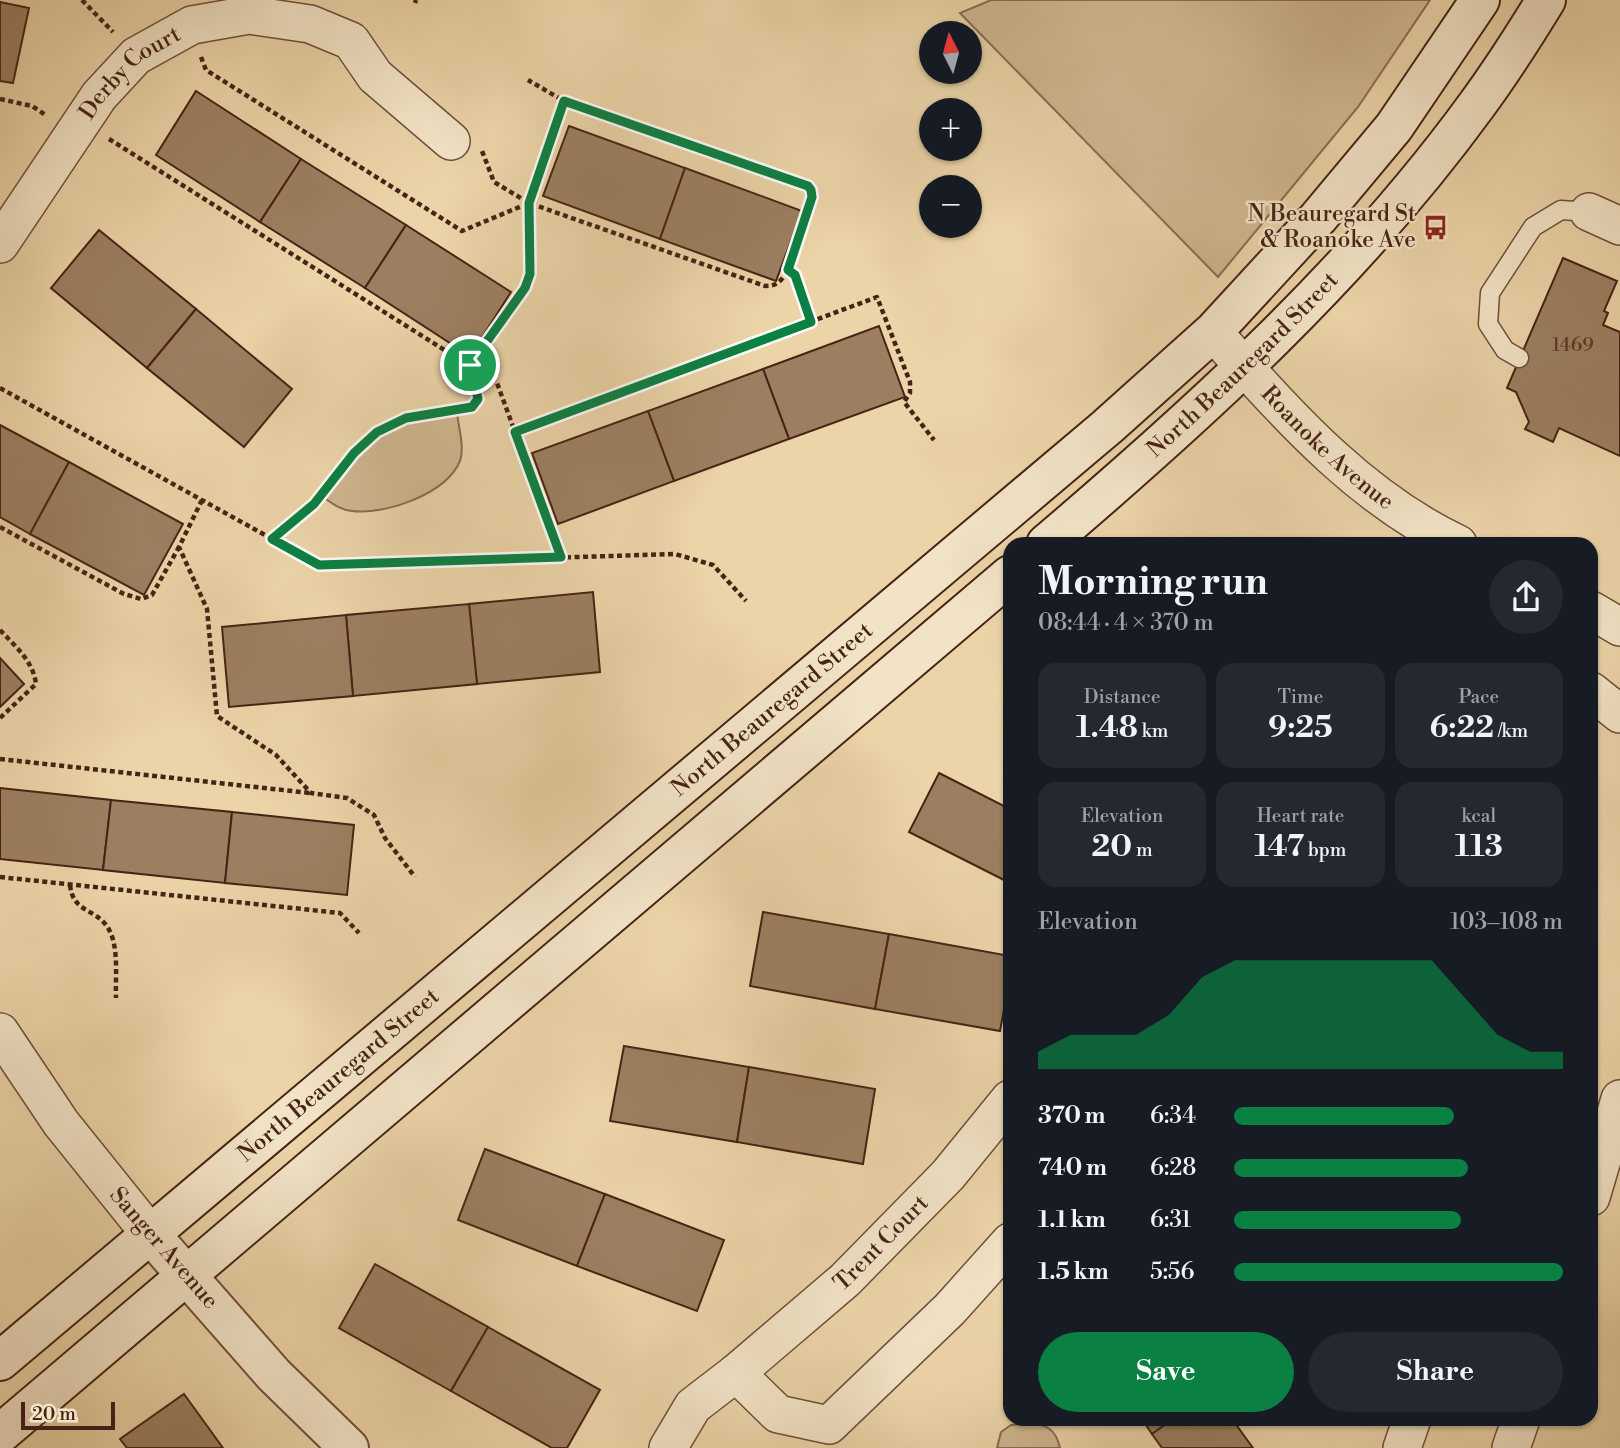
<!DOCTYPE html>
<html lang="en">
<head>
<meta charset="utf-8">
<style>
  :root { --surface:#171b24; --page:#242831; --text:#f1f3f6; --muted:#9ea1a6; --accent:#0b8043 }
  body { margin:0; font-family:"Libre Bodoni",serif; background:var(--page); color:var(--text); height:100vh; display:flex; flex-direction:column; font-size:26px; white-space:nowrap }
  * { box-sizing:border-box; margin:0 }
  p { font-size:23px; color:var(--muted) }
  .icon { flex:none; width:38px; height:38px; fill:none; stroke:currentColor; stroke-width:2; stroke-linecap:round; stroke-linejoin:round }
  .map { position:relative; flex:1; overflow:hidden }
  .drawer { position:absolute; left:1003px; top:537px; width:595px; height:889px; display:flex; flex-direction:column; background:var(--surface); border-radius:21px; box-shadow:0 2px 5px #0004 }
  .drawer>* { flex:none }
  .needle { width:46px; rotate:354deg }
  .fabs { position:absolute; left:919px; top:21px; display:grid; gap:14px }
  .fabs a { display:grid; place-items:center; width:63px; height:63px; border-radius:50%; background:var(--surface); box-shadow:0 2px 5px #0004; font-size:35px }
  .scale { position:absolute; left:21px; bottom:18px; width:94px; box-sizing:border-box; padding-left:7px; border:4px solid #472315; border-top:0; font-size:19px; line-height:24px; white-space:nowrap; color:#472315; -webkit-text-stroke:5px #f2e3c6; paint-order:stroke }
  .pin { position:absolute; display:grid; place-items:center; width:60px; height:60px; color:#fff; margin:-30px; border:4px solid #fff; border-radius:50%; box-shadow:0 2px 7px #0007 }
  .round { display:grid; place-items:center; flex:none; width:74px; height:74px; border-radius:37px; background:var(--page) }
  .headline { display:flex; align-items:center; justify-content:space-between; height:119px; padding:0 35px }
  h1 { font-size:38px; font-weight:800; line-height:52px }
  .stats { display:grid; grid-template-columns:repeat(3,1fr); gap:10px; height:119px; padding:7px 35px }
  .stats div { display:grid; align-content:center; border-radius:18px; background:var(--page); text-align:center }
  .stats b { font-size:30px; font-weight:800 }
  .stats small { font-size:19px; font-weight:400 }
  .stats p { font-size:19px }
  .chart { height:196px; padding:14px 35px }
  .chart p { display:flex; justify-content:space-between }
  .chart svg { width:100%; height:126px; margin-top:7px; fill:var(--accent); opacity:.7 }
  .action { display:flex; gap:14px; margin-top:auto; padding:14px 35px }
  .action a { flex:1; height:80px; border-radius:42px; background:var(--accent); color:#fff; font-size:28px; font-weight:800; line-height:80px; text-align:center }
  .action a+a { background:var(--page); color:var(--text) }
  ul { padding:0 35px; list-style:none; font-size:23px }
  li { display:grid; grid-template-columns:112px 84px 1fr; align-items:center; height:52px }
  li i { height:18px; border-radius:9px; background:var(--accent) }
  .map>svg:first-child { display:block }
  .green { fill:#cfb68f; stroke:#8b6c52; stroke-width:2 }
  .building { fill:#9c7f61; stroke:#472315; stroke-width:2 }
  .lines { fill:none; stroke-linecap:round; stroke-linejoin:round }
  .service-casing { stroke:#704f3a; stroke-width:21 }
  .minor-casing { stroke:#704f3a; stroke-width:40 }
  .tertiary-casing { stroke:#704f3a; stroke-width:42 }
  .secondary-casing { stroke:#472315; stroke-width:42 }
  .path { stroke:#472315; stroke-width:4.5; stroke-dasharray:5 3.5; stroke-linecap:butt }
  .service { stroke:#f2e3c6; stroke-width:18 }
  .minor { stroke:#f2e3c6; stroke-width:37 }
  .tertiary { stroke:#f2e3c6; stroke-width:38 }
  .secondary { stroke:#f2e3c6; stroke-width:38 }
  .route-casing { stroke:#fff; stroke-width:14 }
  .route { stroke:#0b8043; stroke-width:9 }
  .labels { text-anchor:middle; dominant-baseline:central; stroke-width:5; stroke-linejoin:round; paint-order:stroke }
  .number-label { font-size:19px; fill:#5c3a28 }
  .street-label { font-size:23px; fill:#472315; stroke:#f2e3c6 }
  .poi-label { font-size:23px; fill:#472315; stroke:#f2e3c6; text-anchor:end }
</style>
</head>
<body>
<div class="map">
<svg width="1620" height="1448" viewBox="0 0 1620 1448">
  <rect width="100%" height="100%" fill="#ebd4a8"/>
  <filter id="stains"><feTurbulence type="fractalNoise" baseFrequency=".00286" numOctaves="4"/><feColorMatrix values="0 0 0 0 .2 0 0 0 0 .09 0 0 0 0 .02 0 0 0 .5 -.17"/></filter>
  <radialGradient id="worn" r=".72"><stop offset=".6" stop-color="#630" stop-opacity="0"/><stop offset="1" stop-color="#630" stop-opacity=".3"/></radialGradient>
  <g class="green">
    <path d="M991,0H1430L1358,107L1218,277L960,13Z"/>
    <path d="M457,412C458,426 465,447 460,461C446,494 386,515 352,511C340,510 332,503 323,497C368,439 383,424 457,412Z"/>
    <path d="M1028,1423C1046,1424 1056,1429 1060,1448H997L1001,1432L1011,1425Z"/>
  </g>
  <g class="building">
    <path d="M0,2L29,8L13,83L0,81Z"/>
    <path d="M196,91L301,159L260,222L156,155Z"/>
    <path d="M569,126L685,168L660,239L543,196Z"/>
    <path d="M301,159L406,225L365,288L260,222Z"/>
    <path d="M685,168L802,211L776,281L660,239Z"/>
    <path d="M406,225L511,292L470,356L365,288Z"/>
    <path d="M99,230L196,309L147,368L51,288Z"/>
    <path d="M1563,258L1617,281L1604,311L1608,313L1603,325L1620,332V456L1559,428L1553,442L1525,429L1529,422L1516,392L1507,388Z"/>
    <path d="M196,309L292,389L244,447L147,368Z"/>
    <path d="M879,326L905,397L789,439L763,369Z"/>
    <path d="M763,369L789,439L674,481L648,411Z"/>
    <path d="M648,411L674,481L558,524L532,453Z"/>
    <path d="M0,425L69,462L30,534L0,517Z"/>
    <path d="M69,462L183,524L144,595L30,534Z"/>
    <path d="M593,592L600,672L477,684L469,604Z"/>
    <path d="M469,604L477,684L353,696L346,615Z"/>
    <path d="M346,615L353,696L229,707L222,627Z"/>
    <path d="M0,658L24,684L0,707Z"/>
    <path d="M939,773L1010,809V883L909,832Z"/>
    <path d="M0,788L111,800L103,870L0,859Z"/>
    <path d="M111,800L232,812L225,883L103,870Z"/>
    <path d="M232,812L354,825L347,895L225,883Z"/>
    <path d="M763,912L889,934L875,1009L750,986Z"/>
    <path d="M889,934L1010,956V977L1000,1031L875,1009Z"/>
    <path d="M624,1046L749,1067L737,1142L610,1121Z"/>
    <path d="M749,1067L875,1089L863,1164L737,1142Z"/>
    <path d="M485,1149L605,1194L577,1266L458,1220Z"/>
    <path d="M605,1194L724,1240L697,1311L577,1266Z"/>
    <path d="M375,1264L488,1327L451,1391L339,1328Z"/>
    <path d="M488,1327L600,1390L567,1448H552L451,1391Z"/>
    <path d="M184,1394L223,1448H127L120,1439Z"/>
    <path d="M1142,1419H1173L1152,1434Z"/>
    <path d="M1173,1419H1232L1253,1448H1162L1152,1434Z"/>
  </g>
  <g class="lines">
    <defs>
      <path id="service" d="M1519,358L1505,350L1488,324L1490,293L1533,227L1561,210L1589,212"/>
      <g id="minor">
        <path d="M1589,212L1620,226"/>
        <path id="s1" d="M0,244L99,96L136,56L192,25L249,15L310,24L351,41L375,76L451,141"/>
        <path id="s2" d="M1213,332C1286,413 1358,497 1458,544"/>
        <path d="M1591,610L1620,627"/>
        <path d="M1591,691L1620,714"/>
        <path d="M0,1032L61,1123L151,1235"/>
        <path d="M1591,1197L1620,1099"/>
        <path d="M736,1373L778,1414L829,1425L950,1309L1010,1242"/>
        <path id="s3" d="M668,1448L693,1406L736,1373L845,1280L948,1175L1010,1099"/>
        <path d="M1402,1448L1412,1419"/>
        <path d="M1511,1448L1521,1419"/>
      </g>
      <path id="tertiary" d="M151,1235L274,1375L349,1448"/>
      <g id="secondary">
        <path id="s4" d="M1046,544C1201,412 1355,272 1476,106C1501,72 1524,36 1546,0"/>
        <path id="s5" d="M0,1361L1107,427L1213,332L1318,218L1394,127L1480,0"/>
        <path d="M0,1434L1010,575"/>
      </g>
    </defs>
    <use href="#service" class="service-casing"/>
    <use href="#minor" class="minor-casing"/>
    <use href="#tertiary" class="tertiary-casing"/>
    <use href="#secondary" class="secondary-casing"/>
    <g class="path">
      <path d="M82,0L113,32"/>
      <path d="M415,3L416,0"/>
      <path d="M201,57L206,70L462,231L529,203L765,286C771,286 776,285 780,281C793,268 806,217 812,197V190L808,186L564,101L528,80"/>
      <path d="M0,99L32,106L47,116"/>
      <path d="M109,139L497,383L561,557"/>
      <path d="M529,203L564,101"/>
      <path d="M788,270L795,275L811,322"/>
      <path d="M0,388L319,565L675,554L713,565L746,601"/>
      <path d="M515,432L877,297L910,382V393L904,402L934,440"/>
      <path d="M202,500L179,547L207,609L217,716L276,755L311,793L347,798L374,815L385,838L415,877"/>
      <path d="M0,527L124,594L141,599L152,595L179,547"/>
      <path d="M272,539L314,504L354,453L378,432L406,418L472,407L478,399L470,365L525,288L530,274L529,203L494,182L482,151"/>
      <path d="M0,630C16,647 33,661 36,684L0,718"/>
      <path d="M0,759L310,793"/>
      <path d="M0,877L340,913L359,933"/>
      <path d="M70,885C73,912 93,908 106,925C120,943 115,977 116,998"/>
    </g>
    <use href="#service" class="service"/>
    <use href="#minor" class="minor"/>
    <use href="#tertiary" class="tertiary"/>
    <use href="#secondary" class="secondary"/>
  </g>
  <g class="lines">
    <defs>
      <path id="route" d="M564,101L808,186L811,190L812,197L788,270L795,275L811,322L515,432L561,557L319,565L272,539L314,504L354,453L377,432L406,418L472,407L478,399L470,365L525,288L530,274L529,203Z"/>
    </defs>
    <use href="#route" class="route-casing"/>
    <use href="#route" class="route"/>
  </g>
  <defs>
    <symbol id="bus-bare" viewBox="-9 -9 18 18"><path d="M-5-6H5V4H4V6H2V4H-2V6H-4V4H-5ZM-3.5-4V0h7V-4ZM-3.5 1.2v1.5H-2V1.2ZM2 1.2v1.5H3.5V1.2Z" fill="#8f2418" stroke="#f2e3c6" stroke-width="2.5" paint-order="stroke"/></symbol>
  </defs>
  <g fill-rule="evenodd">
    <use href="#bus-bare" x="1418" y="210" width="35" height="35"/>
  </g>
  <g class="labels">
    <g class="number-label">
      <text x="1573" y="345">1469</text>
    </g>
    <g class="street-label">
      <text stroke="none"><textPath href="#s1" startOffset="217">Derby Court</textPath></text>
      <text stroke="none"><textPath href="#s4" startOffset="266">North Beauregard Street</textPath></text>
      <text stroke="none"><textPath href="#s2" startOffset="163">Roanoke Avenue</textPath></text>
      <text stroke="none"><textPath href="#s5" startOffset="1010">North Beauregard Street</textPath></text>
      <text stroke="none"><textPath href="#s5" startOffset="443">North Beauregard Street</textPath></text>
      <text stroke="none"><textPath href="#s3" startOffset="298">Trent Court</textPath></text>
      <text transform="translate(164 1248) rotate(49)">Sanger Avenue</text>
    </g>
    <g class="poi-label">
      <text x="1416" y="214">N Beauregard St<tspan x="1416" dy="26">&amp; Roanoke Ave</tspan></text>
    </g>
  </g>
  <rect width="100%" height="100%" filter="url(#stains)"/>
  <rect width="100%" height="100%" fill="url(#worn)"/>
</svg>
<div class="fabs">
<a><svg class="needle" viewBox="-14 -14 28 28"><path d="M0-13l5 13h-10z" fill="#e53935"/><path d="M0 13l5-13h-10z" fill="#9ea1a6"/></svg></a>
<a>+</a>
<a>−</a>
</div>
<div class="scale">20 m</div>
<div class="pin" style="left:470px;top:365px;background:#1e9e55"><svg class="icon" aria-label="arrive" viewBox="0 0 24 24"><path d="M6 21V4h12l-3 4 3 4H6"/></svg></div>
<section class="drawer">
<div class="headline"><div><h1>Morning run</h1><p>08:44 · 4 × 370 m</p></div><a class="round"><svg class="icon" aria-label="share" viewBox="0 0 24 24"><path d="M12 15V3M7 8l5-5 5 5M5 13v7h14v-7"/></svg></a></div>
<div class="stats">
<div><p>Distance</p><b>1.48<small> km</small></b></div>
<div><p>Time</p><b>9:25</b></div>
<div><p>Pace</p><b>6:22<small> /km</small></b></div>
</div>
<div class="stats">
<div><p>Elevation</p><b>20<small> m</small></b></div>
<div><p>Heart rate</p><b>147<small> bpm</small></b></div>
<div><p>kcal</p><b>113</b></div>
</div>
<div class="chart"><p><span>Elevation</span>103–108 m</p>
<svg viewBox="0 0 160 44" preserveAspectRatio="none"><path d="M0 44V38L10 32L20 32L30 32L40 25L50 12L60 6L70 6L80 6L90 6L100 6L110 6L120 6L130 19L140 32L150 38L160 38V44z"/></svg>
</div>
<ul>
<li><b>370 m</b>6:34<i style="width:67%"></i></li>
<li><b>740 m</b>6:28<i style="width:71%"></i></li>
<li><b>1.1 km</b>6:31<i style="width:69%"></i></li>
<li><b>1.5 km</b>5:56<i style="width:100%"></i></li>
</ul>
<div class="action"><a>Save</a><a>Share</a></div>
</section>
</div>
</body>
</html>
